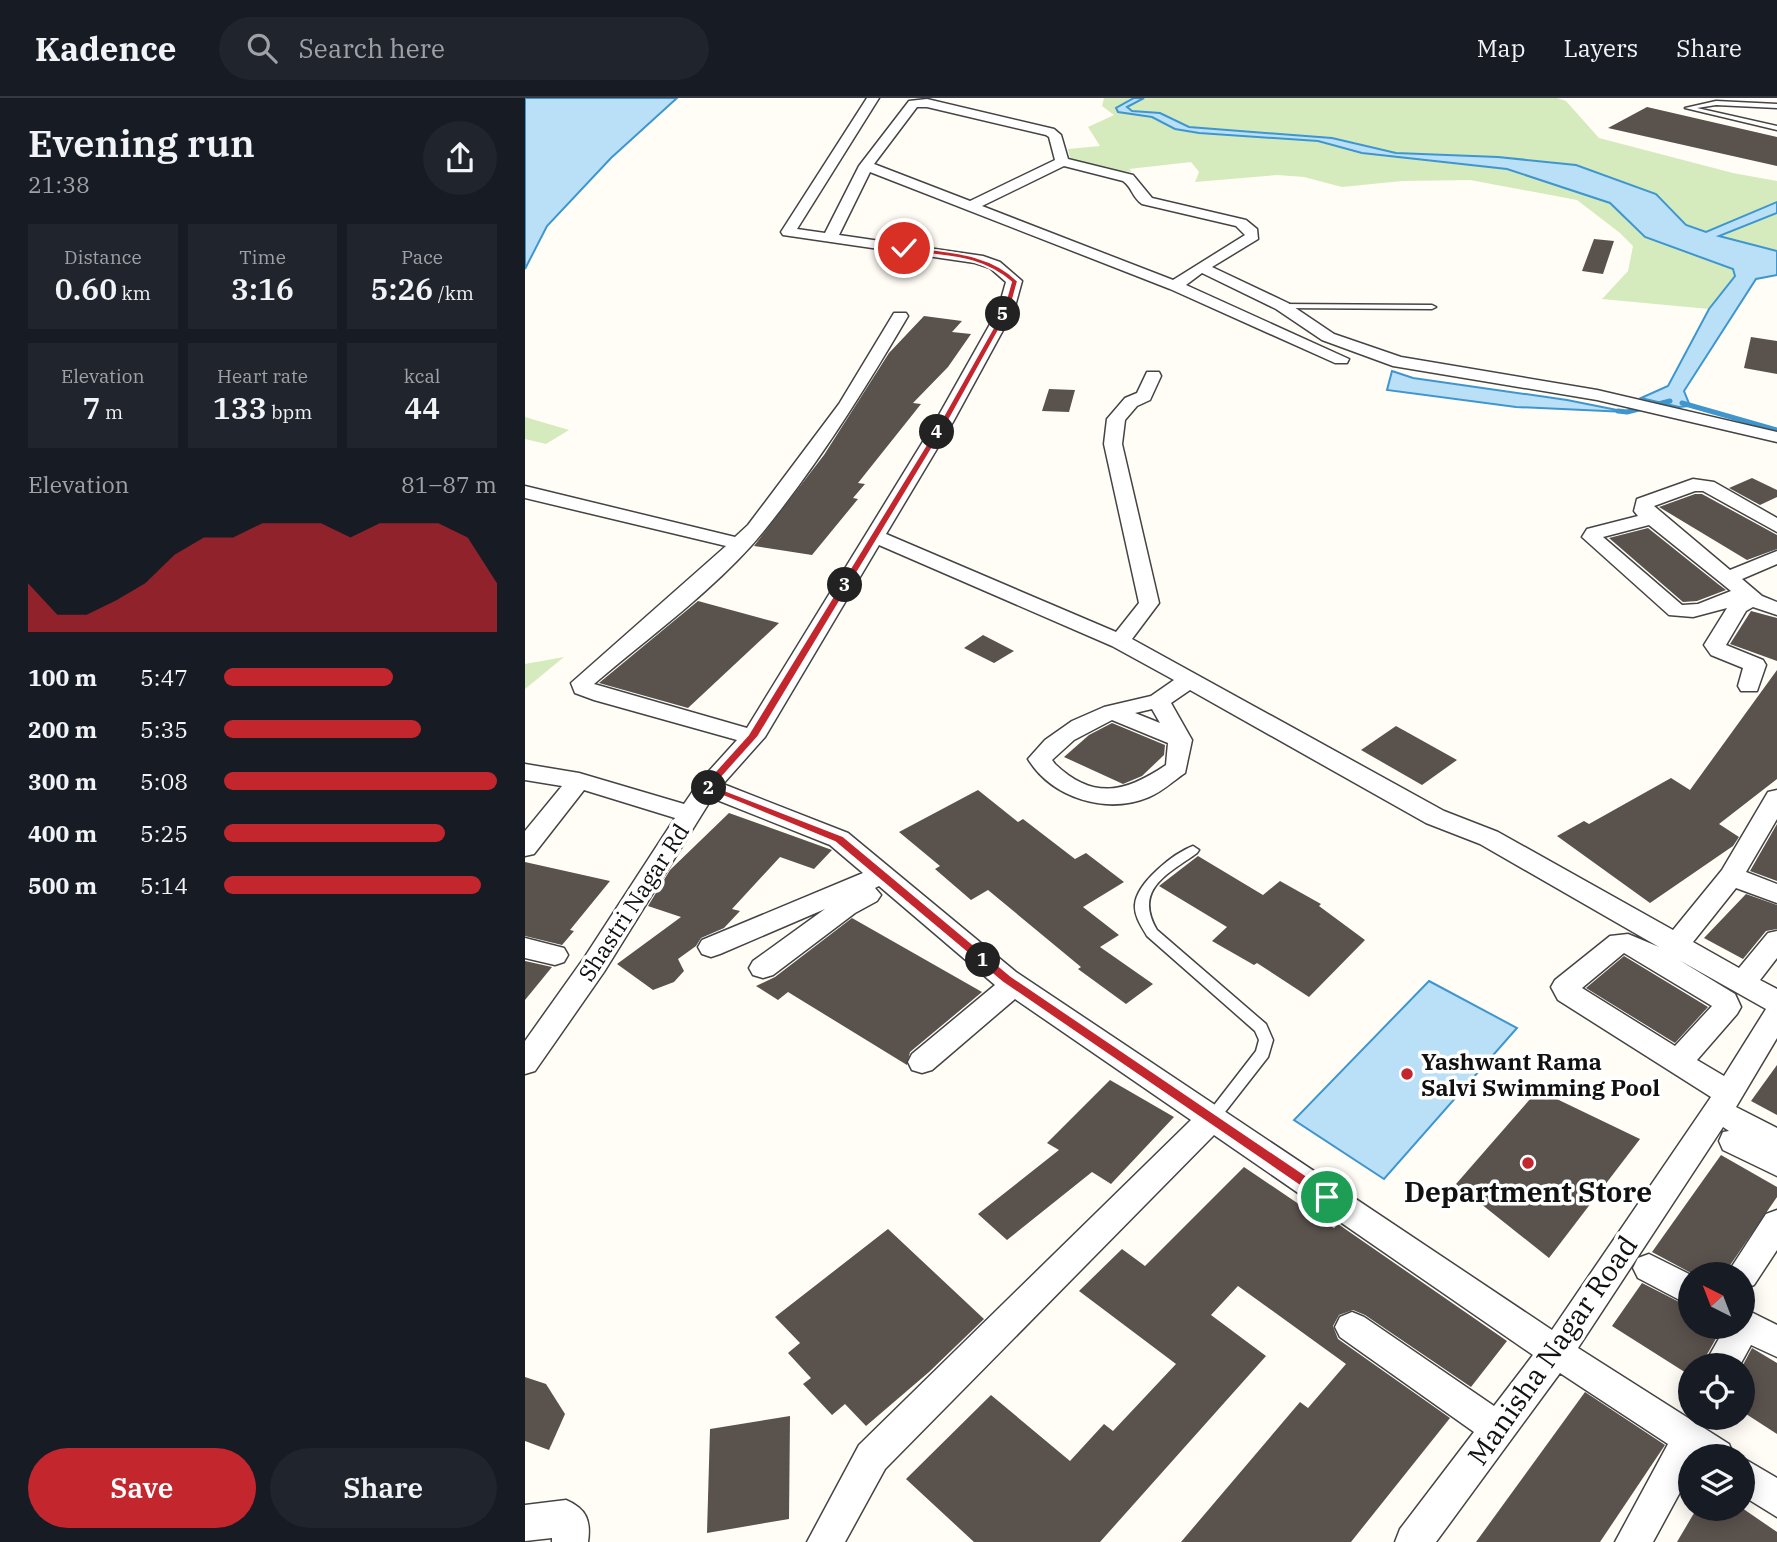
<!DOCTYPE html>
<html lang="en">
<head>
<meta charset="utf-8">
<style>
  :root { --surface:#171b24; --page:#20242c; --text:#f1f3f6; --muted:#9ea1a6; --line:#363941; --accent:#c4262e }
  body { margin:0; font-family:"IBM Plex Serif",serif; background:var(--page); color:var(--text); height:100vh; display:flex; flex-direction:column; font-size:26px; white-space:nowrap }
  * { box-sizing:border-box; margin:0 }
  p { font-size:23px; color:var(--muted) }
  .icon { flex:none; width:38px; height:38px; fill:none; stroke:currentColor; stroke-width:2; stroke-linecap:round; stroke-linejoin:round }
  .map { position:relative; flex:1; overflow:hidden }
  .details { display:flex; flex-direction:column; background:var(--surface); width:525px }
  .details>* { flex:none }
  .needle { width:46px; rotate:318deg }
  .tools { position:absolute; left:1153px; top:1164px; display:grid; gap:14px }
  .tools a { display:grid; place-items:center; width:77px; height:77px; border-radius:50%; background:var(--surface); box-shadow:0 4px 18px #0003; font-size:35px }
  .pin { position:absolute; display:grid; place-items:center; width:60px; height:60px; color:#fff; margin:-30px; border:4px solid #fff; border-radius:50%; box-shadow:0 2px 7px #0007 }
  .km { position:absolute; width:35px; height:35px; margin:-18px; border-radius:50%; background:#222; color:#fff; font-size:19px; line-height:35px; text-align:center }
  .round { display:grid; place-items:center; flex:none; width:74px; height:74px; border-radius:37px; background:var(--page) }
  .headline { display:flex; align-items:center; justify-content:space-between; height:119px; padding:0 28px }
  h1 { font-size:38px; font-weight:600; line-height:52px }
  .figures { display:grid; grid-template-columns:repeat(3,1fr); gap:10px; height:119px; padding:7px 28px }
  .figures div { display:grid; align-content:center; border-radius:0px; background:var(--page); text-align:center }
  .figures b { font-size:30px; font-weight:600 }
  .figures small { font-size:19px; font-weight:400 }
  .figures p { font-size:19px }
  .chart { height:196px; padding:14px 28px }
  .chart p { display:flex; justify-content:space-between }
  .chart svg { width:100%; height:126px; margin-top:7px; fill:var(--accent); opacity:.7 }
  .cta { display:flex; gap:14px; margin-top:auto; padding:14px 28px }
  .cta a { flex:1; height:80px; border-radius:42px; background:var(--accent); color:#fff; font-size:28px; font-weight:600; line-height:80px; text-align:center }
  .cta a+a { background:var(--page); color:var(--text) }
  ul { padding:0 28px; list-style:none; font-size:23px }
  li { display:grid; grid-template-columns:112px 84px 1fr; align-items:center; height:52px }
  li i { height:18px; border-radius:9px; background:var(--accent) }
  header { display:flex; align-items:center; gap:42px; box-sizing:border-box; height:98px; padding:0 35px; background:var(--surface); border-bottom:2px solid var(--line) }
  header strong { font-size:33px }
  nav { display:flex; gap:38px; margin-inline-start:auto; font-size:24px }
  .search { width:490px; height:63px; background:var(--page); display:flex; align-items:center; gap:18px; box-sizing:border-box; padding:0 24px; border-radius:38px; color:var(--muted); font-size:26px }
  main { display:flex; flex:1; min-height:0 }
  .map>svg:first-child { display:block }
  .green { fill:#d5ebbd }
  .water { fill:#b9e0f7; stroke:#3f96cf; stroke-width:2 }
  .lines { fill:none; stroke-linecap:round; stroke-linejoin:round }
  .stream { stroke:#3f96cf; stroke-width:5 }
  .building { fill:#5a524d }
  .lane-casing { stroke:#444; stroke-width:3 }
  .street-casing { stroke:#444; stroke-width:3 }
  .lane { fill:#fff; fill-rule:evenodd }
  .street { fill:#fff; fill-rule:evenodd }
  .route { fill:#c4262e; stroke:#fff; stroke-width:2 }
  .poi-dot { fill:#c4262e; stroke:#fff; stroke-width:2.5 }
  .labels { text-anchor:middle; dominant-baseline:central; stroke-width:7; stroke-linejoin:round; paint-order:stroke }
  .street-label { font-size:23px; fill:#111; stroke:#fff }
  .poi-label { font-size:23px; font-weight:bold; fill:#111; stroke:#fff; text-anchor:start }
  .near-poi-label { font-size:28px; font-weight:bold; fill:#111; stroke:#fff }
  .near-street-label { font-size:28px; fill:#111; stroke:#fff }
</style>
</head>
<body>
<header>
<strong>Kadence</strong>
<div class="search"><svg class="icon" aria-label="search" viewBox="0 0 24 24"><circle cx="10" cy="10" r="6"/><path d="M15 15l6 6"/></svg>Search here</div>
<nav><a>Map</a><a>Layers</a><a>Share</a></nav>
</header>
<main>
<section class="details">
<div class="headline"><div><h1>Evening run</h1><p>21:38</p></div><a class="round"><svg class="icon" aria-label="share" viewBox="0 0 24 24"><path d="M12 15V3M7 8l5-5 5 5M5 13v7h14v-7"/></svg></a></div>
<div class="figures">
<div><p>Distance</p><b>0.60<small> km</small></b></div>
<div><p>Time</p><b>3:16</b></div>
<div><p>Pace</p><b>5:26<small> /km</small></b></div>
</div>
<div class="figures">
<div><p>Elevation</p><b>7<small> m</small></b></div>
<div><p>Heart rate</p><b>133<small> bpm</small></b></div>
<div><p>kcal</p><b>44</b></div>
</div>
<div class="chart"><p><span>Elevation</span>81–87 m</p>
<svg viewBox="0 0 160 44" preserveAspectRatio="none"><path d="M0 44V27L10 38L20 38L30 33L40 27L50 17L60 11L70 11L80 6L90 6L100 6L110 11L120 6L130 6L140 6L150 11L160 27V44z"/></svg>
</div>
<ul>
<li><b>100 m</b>5:47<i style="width:62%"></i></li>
<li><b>200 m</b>5:35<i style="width:72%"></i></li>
<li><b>300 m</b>5:08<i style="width:100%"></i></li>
<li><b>400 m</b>5:25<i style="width:81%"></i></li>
<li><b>500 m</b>5:14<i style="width:94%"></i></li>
</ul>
<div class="cta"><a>Save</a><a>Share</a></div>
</section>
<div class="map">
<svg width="1252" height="1444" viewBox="0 0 1252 1444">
  <rect width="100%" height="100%" fill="#fffdf5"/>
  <g class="green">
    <path d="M579,0H1032L1041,3L1074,40L1208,75L1252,83V177L1231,181L1210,178L1184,211L1077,201L1103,173L1108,148L1095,135L1052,102L945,82L877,83L817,89L779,79L752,77L670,84L674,74L666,64L604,71L607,74L576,71L546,63L543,51L575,48L563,29L589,17L577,8Z"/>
    <path d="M0,319L44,332L21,346L0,341Z"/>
    <path d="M39,559L0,591V566Z"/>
  </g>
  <g class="water">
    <path d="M0,0H152L86,60L22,128L0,171Z"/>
    <path d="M609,0H619L602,9L607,13L635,15L664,29L807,40L871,55L973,59L1051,67L1131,96L1161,127L1181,134L1252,104V115L1194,138L1252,153V177L1231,181L1159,293L1165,308L1154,309L1116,300L1143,288L1184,211L1210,178L1208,171L1120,139L1085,105L982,71L837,55L793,43L674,35L650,31L627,19L593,14L591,10Z"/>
    <path d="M867,273L888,280L1042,302L1102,314L991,309L862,292Z"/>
    <path d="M904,883L992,930L859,1081L769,1022Z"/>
  </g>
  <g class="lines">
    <g class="stream">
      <path d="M1157,305L1252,332"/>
      <path d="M1093,313L1102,314L1145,303"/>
    </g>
  </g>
  <g class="building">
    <path d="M1122,9L1252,39V68L1083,30Z"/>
    <path d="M1069,141L1089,143L1078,176L1057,173Z"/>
    <path d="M399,218L437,223L427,234L446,236L423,269L388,305L396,306L333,385L340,386L328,400L333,401L287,457L229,448L299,357L364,255Z"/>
    <path d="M1226,239L1252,243V276L1219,270Z"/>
    <path d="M524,291L550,292L544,314L517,313Z"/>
    <path d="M1227,380L1252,392V399L1235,407L1204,390Z"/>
    <path d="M1170,396H1177L1252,437V451L1222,462L1134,409Z"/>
    <path d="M1123,430L1193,486L1201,492L1172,503L1158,504L1084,440Z"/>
    <path d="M173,503L254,525L163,610L74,585Z"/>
    <path d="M1226,513L1252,520V563L1205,546Z"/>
    <path d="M458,537L489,553L469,565L439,550Z"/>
    <path d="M1252,572V681L1194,726L1214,739L1208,748L1125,805L1032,738L1059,723L1064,726L1146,680L1165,692Z"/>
    <path d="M587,625L640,647L639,657L617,678L598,686L539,659L564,637Z"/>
    <path d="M871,628L932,662L897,687L836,652Z"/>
    <path d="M453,692L493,724L498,721L550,761L561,755L599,784L558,809L594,837L575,849L628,886L601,906L553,871L556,869L463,792L446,802L410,771L415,768L374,734Z"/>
    <path d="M204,715L307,752L289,771L255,759L207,811L215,813L199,830L176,840L171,848L153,861L159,873L149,884L128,892L92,866L156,819L123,808L145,772Z"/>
    <path d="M1252,726V783L1225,773Z"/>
    <path d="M673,758L738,797L755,783L796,806L794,808L840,842L784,899L732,865L729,867L687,843L702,829L634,788Z"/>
    <path d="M0,764L85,783L45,832L49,833L37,847L0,838Z"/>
    <path d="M1221,796L1252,807V831L1241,833L1218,861L1179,840Z"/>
    <path d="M327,820L457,894L385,954L382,967L263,894L253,902L231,888L250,879Z"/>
    <path d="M1099,858L1183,909L1150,945L1061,890Z"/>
    <path d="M0,863L27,869L0,902Z"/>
    <path d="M1252,967V1017L1226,1003Z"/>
    <path d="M585,982L649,1019L586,1086L567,1074L482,1142L453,1116L534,1052L522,1045Z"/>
    <path d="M1013,992L1115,1041L1024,1160L931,1086Z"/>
    <path d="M1196,1057L1252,1089V1099L1199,1176H1168L1127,1154Z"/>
    <path d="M719,1069L809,1130L813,1126L982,1243L946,1289L840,1217L828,1212L814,1217L808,1228L813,1241L925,1320L826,1444H656L775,1304L783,1310L821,1266L713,1188L686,1217L741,1258L575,1444H449L381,1381L466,1297L545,1363L579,1326L588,1333L651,1266L554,1193L597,1151L620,1168Z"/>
    <path d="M363,1131L459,1221L404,1274L341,1328L320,1306L307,1317L278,1286L286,1280L263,1255L275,1245L250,1219Z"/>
    <path d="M1117,1185L1166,1210V1228H1198L1176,1267H1166V1278L1087,1228Z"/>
    <path d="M1227,1250L1252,1265V1336L1218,1314V1267Z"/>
    <path d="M0,1279L21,1286L40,1316L24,1352L0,1343Z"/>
    <path d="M1060,1294L1140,1347L1075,1444H951Z"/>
    <path d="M265,1318L264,1421L182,1435L185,1331Z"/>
    <path d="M1172,1410H1217L1252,1434V1444H1152Z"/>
  </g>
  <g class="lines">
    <defs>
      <g id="lane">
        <path d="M1191,3L1252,6V10L1191,7L1172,10L1252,28V32L1160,10Z"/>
        <path d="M754,206L907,207L911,209L907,211L757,210H754Z"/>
        <path d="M668,748L674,752L672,755C643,776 608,791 632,832L741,926L748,942L743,959L693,1023L688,1025L683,1023L681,1019L683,1015L731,953L734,942L730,933L622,838C617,829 609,818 610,807C611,785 649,755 668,748Z"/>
      </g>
      <g id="street">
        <path d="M342,0H354L272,131L300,135L334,68L384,3L402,1L529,31L536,37L543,61L608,77L627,100L721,122L732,131L733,141L687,169L763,205L809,236L876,259L1072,292L1252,334V344L1072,302L868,268L797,242L751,211L677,175L661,187L824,261L822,265H810L645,191L345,74L314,137L458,158L475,164L497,183L489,212L428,324L361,436L591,534L614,505L579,346L582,321L600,300L612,295L622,274H634L636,278L625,302L612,308L600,322L597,346L634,505L607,541L919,713L973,734L1148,832L1197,772L1243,694L1252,692V721L1221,774L1252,786V805L1211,790L1168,844L1214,870L1243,835L1252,833V860L1235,882L1252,891V940L1211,1009L1252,1030V1078L1198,1052L1194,1043L1198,1034L1204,1033L1198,1029L1053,1250L1204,1346L1209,1358H1166V1374L1128,1444H1090L1143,1346L1035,1275L911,1444H870L875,1431L949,1334L815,1239L810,1229L815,1219L827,1214L839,1219L969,1308L1008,1257L689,1037L360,1371L320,1444H282L334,1347L666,1022L490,901L407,972L397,975L387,972L383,964L387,956L470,887L354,788L350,790L356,797L352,803L330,815L248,877L238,880L228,877L224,870L228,863L300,811L195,856L186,859L177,856L173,849L177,842L338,775L305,747L187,700L79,874L10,973L0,976V943L59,860L150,720L59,692L9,756L0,758V733L37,688L0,682V666L54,675L159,706L174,684L212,642L69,602L50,595L46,585L201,448L0,400V388L210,439L223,427L314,306L369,215H381L383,218C339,293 293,366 238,434C192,490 124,539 69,586L222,630L410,324L473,212L481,184L465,170L450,165L258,137L256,134ZM392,9H402L521,37L524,39L530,62L445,103L349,66ZM539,68L598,83C607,89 607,99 617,106L711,128L720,137L648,182L457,108ZM354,447L587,548L649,582L626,598L579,609L547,623L520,642L503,661C527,700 581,717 624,699C637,694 648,683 660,675L667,642L646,605L665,592L901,725L955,746L1134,849L1103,836L1085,838L1030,882L1026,889L1033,902L1186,999L1027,1232L491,874L323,735L198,686L240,639ZM627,611L635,625L610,615ZM587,622L643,645L641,667C601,694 569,703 530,666L527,662L549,642ZM1099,855L1187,908L1150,948L1057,890ZM1154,862L1241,911L1199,978L1172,962L1212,916L1216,909L1210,896Z"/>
        <path d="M1168,381L1189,384L1252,420V434L1178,393H1170L1129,408L1205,472L1252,453V466L1217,481L1237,498L1252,504V517L1228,509L1221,513L1201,547L1238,562L1241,567L1232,593H1216L1213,588L1218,570L1186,557L1179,547L1202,510L1168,519L1144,517L1057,439L1062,431L1113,418L1109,413L1112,401ZM1124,427L1195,484L1206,493L1173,506L1157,507L1078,439Z"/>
        <path d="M0,840L39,850L43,857L39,864L30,867L0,860Z"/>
        <path d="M1252,1112V1152L1229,1187L1218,1191V1176H1202L1241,1116Z"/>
        <path d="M1124,1156L1166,1177V1208L1113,1180L1108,1170L1113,1160Z"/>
        <path d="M1218,1210L1252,1227V1259L1226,1247L1215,1267H1179L1201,1228H1218Z"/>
        <path d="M1218,1360L1252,1380V1419L1218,1398Z"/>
        <path d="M41,1402C62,1411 66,1423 63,1444H27V1440L0,1443V1407Z"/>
      </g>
    </defs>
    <use href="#lane" class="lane-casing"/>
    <use href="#street" class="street-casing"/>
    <use href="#lane" class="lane"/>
    <use href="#street" class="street"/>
  </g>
  <path class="route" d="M379,148C419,154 463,153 493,183L485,212L423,324L233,639L189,688L318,738L486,878L807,1095V1103H797L477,884L310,744L176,689L223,637L415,324L478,212L486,184C452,155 418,160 376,152Z"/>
  <g class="poi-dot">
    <circle cx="882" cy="976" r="7"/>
    <circle cx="1003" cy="1065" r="7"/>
  </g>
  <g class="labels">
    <g class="street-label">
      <text transform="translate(108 804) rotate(-57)">Shastri Nagar Rd</text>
    </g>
    <g class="poi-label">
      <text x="896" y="963">Yashwant Rama<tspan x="896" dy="26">Salvi Swimming Pool</tspan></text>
    </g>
    <g class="near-poi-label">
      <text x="1003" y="1093">Department Store</text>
    </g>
    <g class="near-street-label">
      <text transform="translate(1027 1252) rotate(-55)">Manisha Nagar Road</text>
    </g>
  </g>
</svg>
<div class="tools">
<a><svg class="needle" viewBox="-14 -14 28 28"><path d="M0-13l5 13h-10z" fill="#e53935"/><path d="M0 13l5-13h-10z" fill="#9ea1a6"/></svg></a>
<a><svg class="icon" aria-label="locate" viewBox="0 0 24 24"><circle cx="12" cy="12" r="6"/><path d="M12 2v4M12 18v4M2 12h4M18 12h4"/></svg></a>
<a><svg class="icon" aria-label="layers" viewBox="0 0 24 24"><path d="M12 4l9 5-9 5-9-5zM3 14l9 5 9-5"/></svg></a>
</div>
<div class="pin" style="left:802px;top:1099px;background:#1e9e55"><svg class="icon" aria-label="arrive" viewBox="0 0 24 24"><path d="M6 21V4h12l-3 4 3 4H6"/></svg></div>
<div class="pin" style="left:379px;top:150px;background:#d93025"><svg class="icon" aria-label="check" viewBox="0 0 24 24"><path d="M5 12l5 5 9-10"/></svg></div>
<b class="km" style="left:458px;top:862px">1</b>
<b class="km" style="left:184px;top:690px">2</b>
<b class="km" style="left:320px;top:487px">3</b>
<b class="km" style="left:412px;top:334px">4</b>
<b class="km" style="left:478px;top:216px">5</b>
</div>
</main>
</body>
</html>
